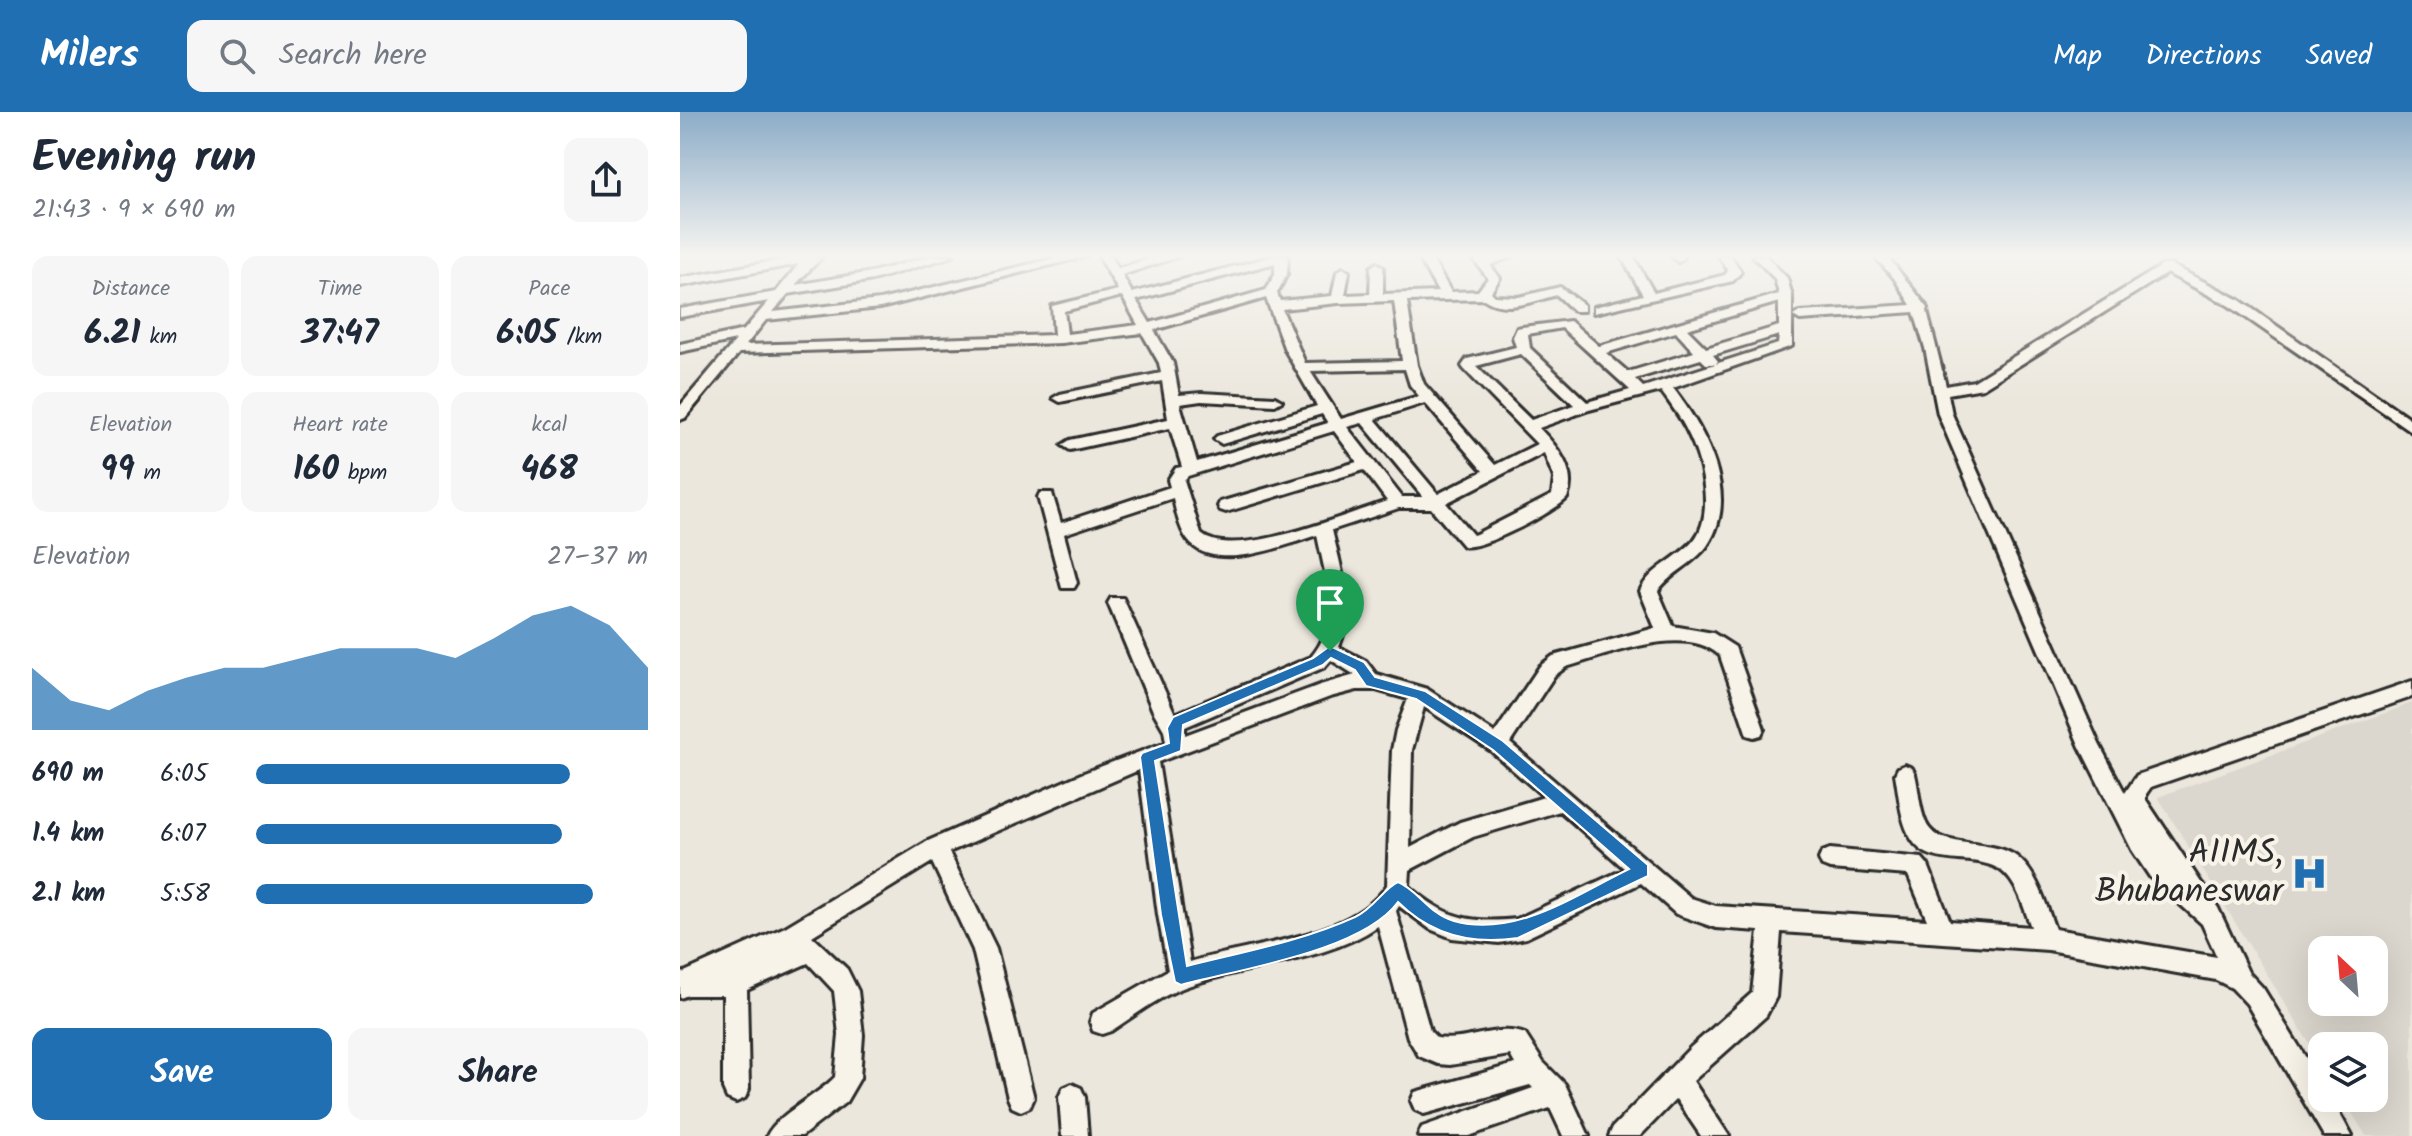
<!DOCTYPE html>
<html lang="en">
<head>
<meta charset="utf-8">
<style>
  :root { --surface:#fff; --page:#f6f6f7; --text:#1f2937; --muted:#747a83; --accent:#1f6fb2 }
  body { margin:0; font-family:Kalam,sans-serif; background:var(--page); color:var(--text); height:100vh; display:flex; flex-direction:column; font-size:30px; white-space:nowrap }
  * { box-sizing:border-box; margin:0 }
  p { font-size:26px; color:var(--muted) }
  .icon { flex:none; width:44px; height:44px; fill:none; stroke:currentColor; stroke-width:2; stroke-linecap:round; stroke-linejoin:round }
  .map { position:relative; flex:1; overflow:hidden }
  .side { display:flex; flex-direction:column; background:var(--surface); width:680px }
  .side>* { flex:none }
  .needle { width:52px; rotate:334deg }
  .tools { position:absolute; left:1628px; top:824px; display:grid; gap:16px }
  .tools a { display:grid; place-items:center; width:80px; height:80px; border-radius:16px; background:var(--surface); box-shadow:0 8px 32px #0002; font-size:40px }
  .pin { position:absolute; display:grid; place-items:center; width:68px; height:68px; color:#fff; margin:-82px -34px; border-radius:50% 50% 50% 0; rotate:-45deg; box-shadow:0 0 8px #0007 }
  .pin .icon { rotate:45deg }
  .round { display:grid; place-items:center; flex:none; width:84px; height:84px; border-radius:16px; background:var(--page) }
  .headline { display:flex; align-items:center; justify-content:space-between; height:136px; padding:0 32px }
  h1 { font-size:44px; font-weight:600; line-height:60px }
  .figures { display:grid; grid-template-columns:repeat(3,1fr); gap:12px; height:136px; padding:8px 32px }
  .figures div { display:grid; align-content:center; border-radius:16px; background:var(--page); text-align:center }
  .figures b { font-size:34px; font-weight:600 }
  .figures small { font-size:22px; font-weight:400 }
  .figures p { font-size:22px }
  .chart { height:224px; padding:16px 32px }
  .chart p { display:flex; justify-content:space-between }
  .chart svg { width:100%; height:144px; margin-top:8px; fill:var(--accent); opacity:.7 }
  .cta { display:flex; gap:16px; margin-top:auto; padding:16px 32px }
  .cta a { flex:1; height:92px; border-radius:16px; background:var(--accent); color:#fff; font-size:32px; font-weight:600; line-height:92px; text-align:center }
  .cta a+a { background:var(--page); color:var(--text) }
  ul { padding:0 32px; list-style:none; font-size:26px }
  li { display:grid; grid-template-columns:128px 96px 1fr; align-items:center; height:60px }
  li i { height:20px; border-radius:10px; background:var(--accent) }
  header { display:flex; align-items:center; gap:48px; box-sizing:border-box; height:112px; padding:0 40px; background:var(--accent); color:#fff }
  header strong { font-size:38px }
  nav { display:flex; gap:44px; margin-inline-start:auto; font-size:28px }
  .search { width:560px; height:72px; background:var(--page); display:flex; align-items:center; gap:20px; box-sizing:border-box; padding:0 28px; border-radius:16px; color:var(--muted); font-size:30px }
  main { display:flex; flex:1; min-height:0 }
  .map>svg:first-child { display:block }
  .built { fill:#dbd7ce; fill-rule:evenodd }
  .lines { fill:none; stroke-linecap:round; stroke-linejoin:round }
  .minor-casing { stroke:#2b2b2b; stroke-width:6 }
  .minor { fill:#f7f3e8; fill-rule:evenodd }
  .route { fill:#1f6fb2; stroke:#fff; stroke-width:2; fill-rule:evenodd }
  .labels { text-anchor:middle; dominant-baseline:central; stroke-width:8; stroke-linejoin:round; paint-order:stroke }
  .near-poi-label { font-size:34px; fill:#2b2b2b; stroke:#f7f3e8; text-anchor:end }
</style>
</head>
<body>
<header>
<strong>Milers</strong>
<div class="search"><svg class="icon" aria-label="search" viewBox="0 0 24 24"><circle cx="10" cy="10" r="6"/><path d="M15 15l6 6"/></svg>Search here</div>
<nav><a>Map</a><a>Directions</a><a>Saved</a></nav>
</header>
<main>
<section class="side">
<div class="headline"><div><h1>Evening run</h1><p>21:43 · 9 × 690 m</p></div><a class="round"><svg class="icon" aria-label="share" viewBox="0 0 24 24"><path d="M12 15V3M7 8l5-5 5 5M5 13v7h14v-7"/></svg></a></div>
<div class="figures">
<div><p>Distance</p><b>6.21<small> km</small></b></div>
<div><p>Time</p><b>37:47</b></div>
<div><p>Pace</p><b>6:05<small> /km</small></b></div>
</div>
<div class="figures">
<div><p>Elevation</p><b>99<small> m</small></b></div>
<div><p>Heart rate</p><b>160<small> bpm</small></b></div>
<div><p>kcal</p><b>468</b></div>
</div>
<div class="chart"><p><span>Elevation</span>27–37 m</p>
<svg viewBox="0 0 160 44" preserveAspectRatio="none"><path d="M0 44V25L10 35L20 38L30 32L40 28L50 25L60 25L70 22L80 19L90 19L100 19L110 22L120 16L130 9L140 6L150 12L160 25V44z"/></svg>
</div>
<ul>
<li><b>690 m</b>6:05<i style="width:80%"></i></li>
<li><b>1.4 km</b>6:07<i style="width:78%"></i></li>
<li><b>2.1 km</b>5:58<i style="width:86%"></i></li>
</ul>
<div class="cta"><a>Save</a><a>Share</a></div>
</section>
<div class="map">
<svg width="1732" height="1024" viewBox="0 0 1732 1024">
  <rect width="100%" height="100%" fill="#ebe7dd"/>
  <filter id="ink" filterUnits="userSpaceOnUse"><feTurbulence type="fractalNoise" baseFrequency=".0125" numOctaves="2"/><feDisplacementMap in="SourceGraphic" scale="16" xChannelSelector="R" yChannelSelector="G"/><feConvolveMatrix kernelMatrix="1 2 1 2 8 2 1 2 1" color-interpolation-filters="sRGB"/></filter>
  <g filter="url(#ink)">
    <path class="built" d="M1732,591V1024H1686L1663,986H1694V934H1642V952L1478,685ZM1642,838H1694V890H1642Z"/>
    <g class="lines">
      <defs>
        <g id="minor">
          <path d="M123,144L141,146L115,173L192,160L252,144H273L193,168L108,182L93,200L200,188L384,144H407L200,196L86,208L66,233L374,223L372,194L438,178L419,144H431L438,156L480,144H501L442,163L452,181L594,144H608L607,162L597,181L600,189L652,184L657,160L663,156L669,160L665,183L690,182L691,155L697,151L703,155V182L758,180L738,144H750L771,180L798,179L808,166L791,144H834L810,153L820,166L811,180L815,184L839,185L880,175L904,193V199H894L877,183C853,189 826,202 804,187L727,189L737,253L744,272L815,353L857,332L784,257L782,254L787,247L836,235L833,225L837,216L842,215L890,209L919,234L1099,182L1095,167L1073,144H1086L1107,166L1112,184V234L993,276C1024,316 1062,384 1027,434C1014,452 990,461 978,479L993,514L1033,521L1055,535L1084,617L1081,623L1074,625L1067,623L1040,544C1006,510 926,544 886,555L874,564L830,631L1011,786L1036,794L1247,808L1228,763L1150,757L1142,754L1139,747L1142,740L1150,737L1242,746L1248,753L1270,809L1351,815C1344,796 1338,773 1323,760C1298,739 1252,759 1232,728C1220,709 1219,683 1215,662L1218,656L1225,653L1232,656L1235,662C1239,678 1239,696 1246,711C1257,738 1313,726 1337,745C1358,761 1366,794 1375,817L1537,845L1522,812L1470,765L1452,738L1400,635L1258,302L1245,236L1234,200L1120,208L1113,204L1120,200L1231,193L1214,166L1194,144H1207L1248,196L1247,199L1266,274L1294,269L1483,153H1491L1558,187L1732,308V320L1548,193L1487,161L1303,276L1268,282L1272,302L1419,632L1445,681L1457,663L1732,569V585L1471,675L1466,682V688L1538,796L1568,860L1583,876L1642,972V986H1651L1672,1024H1644L1567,892L1552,876L1536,868L1368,838L1101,820L1096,885L1086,904L1013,969L1049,1024H1021L996,987L960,1024H929L933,1015L1011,935L1072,881L1079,819L1036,816L996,802L961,771L846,826L819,831L772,826L750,817L719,794L716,799L750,919L757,926C786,931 817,911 845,922L863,950L885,972L909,1024H883L870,996L789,1024H738L742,1015L853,976L850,973L744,1002L735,998L731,989L735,980L835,952L830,943L770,953L758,952L739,944L728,926L698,814C644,851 565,853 505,875C478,885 454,904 431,919L422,922L413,919L410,910L413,901L488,858L478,803L459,658L269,740L316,836L354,986L350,995L341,999L332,995L328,986L293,838L252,750L132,824L167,857L178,879L183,923L180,966L166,990L122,1024H87C96,1003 137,984 155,965L159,923L154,879L128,851L67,878L69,977L65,986L56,990L47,986L43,977V883H8L0,886V862L105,815L248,729L401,662L486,630L484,618L473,599L428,491L431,486H443L495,602L631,545C662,510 645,464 637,423C606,433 539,460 511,432C500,421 496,400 493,386L384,422L397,471L394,476H382L358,385L360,381H372L381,411L490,375L488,368L496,356L502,355L490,316L390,338L382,333L390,328L488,307L482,269L380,290L373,286L380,282L481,261L479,251L462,221L381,231L59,241L5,306L0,308V294L56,228L0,240V232L64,218L89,189L0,205V197L96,180L119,152L0,174V166ZM595,151V162L586,178L470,211L456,188ZM442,184L458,213L387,222L384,199ZM586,186L605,238L637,294L537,324L534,327L542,332L642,302L648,311L517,350L500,292L521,289L595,293L602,289L595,285L521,281L499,283L493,251L474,218ZM714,189L722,249L625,251L602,197L658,191ZM1099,190V214L1026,236L1007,217ZM882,216L950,278L907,290L850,236L848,222ZM996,220L1014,240L948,260L926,241ZM1099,223L1098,232L963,275L955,267L1021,247L1026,252H1036L1038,249L1033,243ZM841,242L894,293L851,308L796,254ZM725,257L730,273L739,284L661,307L630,259ZM981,279C991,293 1001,306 1008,321C1022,348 1035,402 1014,428C998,447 970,456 960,479L975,516L873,544L860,554L815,621L747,577L696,562L686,549L659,535C675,497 661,457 652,418L719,396H751L783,434C800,439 875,400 887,386C898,359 877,334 859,316L909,298ZM745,291L803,359L758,382L695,307ZM682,311L743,385H722L667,315ZM654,319L677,350L540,390L538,394L540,398L546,400L684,358L707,389C669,401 553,450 521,422L504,368L508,364ZM864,341L874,366L872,383L796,422L793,423L766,391ZM651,548L675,563L640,573L505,623V615L645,555ZM677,578H696L728,587L716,618L712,638L707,773C674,826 567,832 510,850L478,650L650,585ZM744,595L811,639L864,685L780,710L730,736L732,638ZM880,699L945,757L837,807C789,812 765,806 729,774L730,758L793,725Z"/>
          <path d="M941,144H953L974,181L1045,163L1048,159L1039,144H1051L1061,160L1053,169L914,201V195L963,183Z"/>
          <path d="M991,144H1003L1004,146L998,150Z"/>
          <path d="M392,972L401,976L405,985L408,1024H382L379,985L383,976Z"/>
        </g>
      </defs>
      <use href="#minor" class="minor-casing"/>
      <use href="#minor" class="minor"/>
    </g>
  </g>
  <linearGradient id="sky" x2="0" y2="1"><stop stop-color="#8cacc8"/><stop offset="0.5" stop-color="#f6f4f0"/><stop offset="1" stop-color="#f6f4f0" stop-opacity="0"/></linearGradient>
  <rect width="1732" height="288" fill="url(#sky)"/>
  <path class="route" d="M650,534L684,550L695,565L745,579L823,629L968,753V764L838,826C792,833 751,823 718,790C682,839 560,857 501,873L495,870L481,803L460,645L462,641L489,631L487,616L493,605L633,546ZM651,546L675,558L686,574L736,587L813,638L949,757C895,783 836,826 774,809C749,802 738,778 718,770C704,776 694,796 675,805C622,829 563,840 507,854L475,649L501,639L503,613L643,553Z"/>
  <defs>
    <symbol id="hospital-bare" viewBox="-9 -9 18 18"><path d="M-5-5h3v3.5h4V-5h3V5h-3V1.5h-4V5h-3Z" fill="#1f6fb2" stroke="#f7f3e8" stroke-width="2.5" paint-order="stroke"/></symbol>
  </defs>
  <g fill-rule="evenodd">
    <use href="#hospital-bare" x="1604" y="736" width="51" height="51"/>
  </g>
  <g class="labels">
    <g class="near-poi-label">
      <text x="1603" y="742">AIIMS,<tspan x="1603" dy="39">Bhubaneswar</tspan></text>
    </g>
  </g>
</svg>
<div class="tools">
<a><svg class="needle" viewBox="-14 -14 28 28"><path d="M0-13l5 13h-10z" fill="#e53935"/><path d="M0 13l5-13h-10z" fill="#747a83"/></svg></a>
<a><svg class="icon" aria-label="layers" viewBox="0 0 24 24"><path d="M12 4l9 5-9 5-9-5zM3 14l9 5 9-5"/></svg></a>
</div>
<div class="pin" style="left:650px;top:539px;background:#1e9e55"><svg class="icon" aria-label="arrive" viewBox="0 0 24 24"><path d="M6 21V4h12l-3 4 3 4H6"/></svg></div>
</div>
</main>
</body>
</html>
